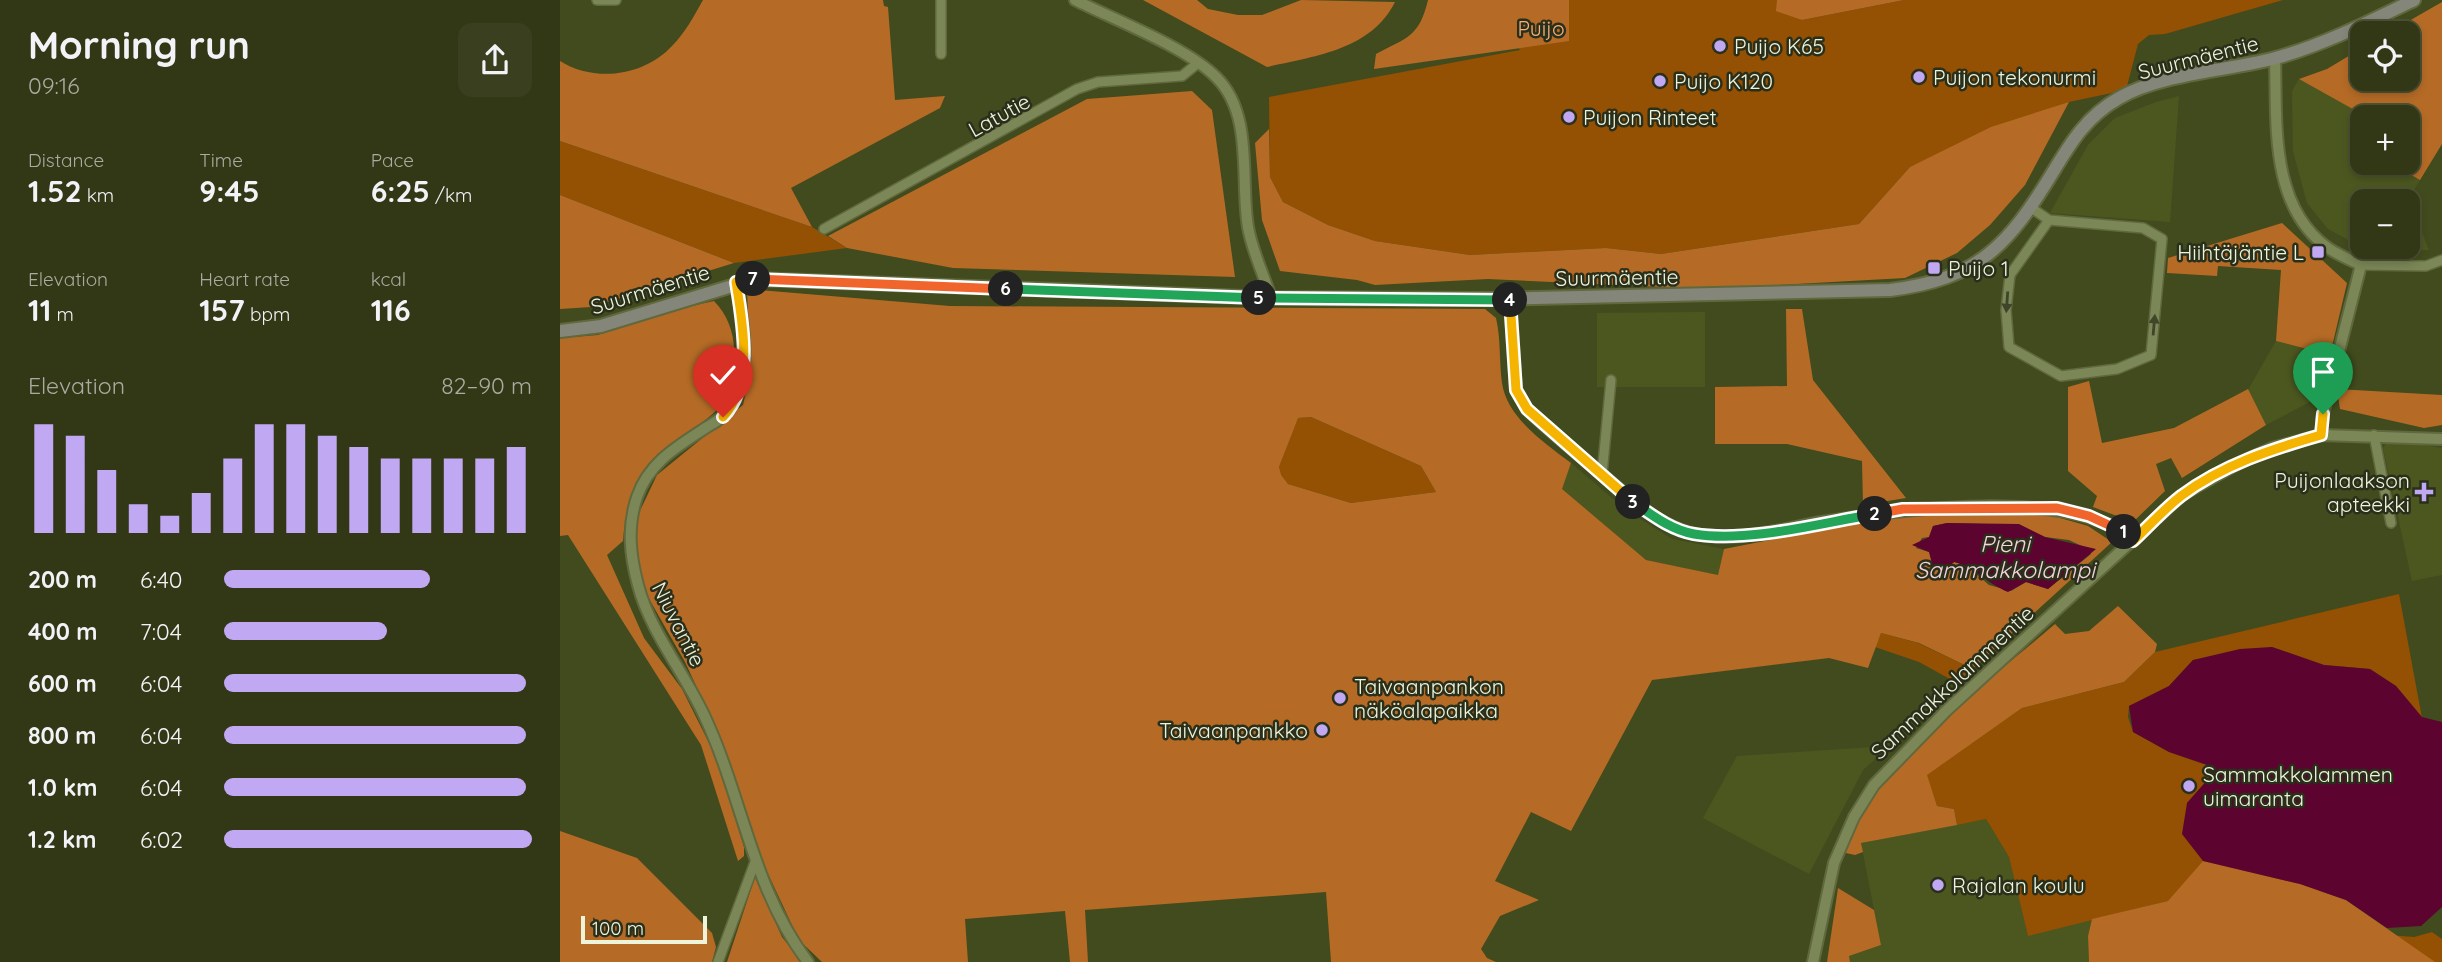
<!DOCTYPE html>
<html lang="en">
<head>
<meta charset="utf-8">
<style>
  :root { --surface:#323816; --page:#3a3f1f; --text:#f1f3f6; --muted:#a8aca1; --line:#4d5235; --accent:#c1a8f3 }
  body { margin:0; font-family:Quicksand,sans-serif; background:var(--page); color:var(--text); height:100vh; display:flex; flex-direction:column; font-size:26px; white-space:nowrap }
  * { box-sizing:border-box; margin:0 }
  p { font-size:23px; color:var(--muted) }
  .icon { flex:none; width:38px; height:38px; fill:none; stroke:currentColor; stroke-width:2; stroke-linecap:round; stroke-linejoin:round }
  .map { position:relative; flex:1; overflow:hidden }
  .drawer { display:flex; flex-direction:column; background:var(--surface); width:560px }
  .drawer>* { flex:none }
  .buttons { position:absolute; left:1790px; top:21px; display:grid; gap:14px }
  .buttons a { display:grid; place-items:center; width:70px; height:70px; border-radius:14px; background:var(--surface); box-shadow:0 4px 10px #0003,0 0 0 2px var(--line); font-size:35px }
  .scale { position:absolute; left:21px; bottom:18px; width:126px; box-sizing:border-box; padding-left:7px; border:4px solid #edf4da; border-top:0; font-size:19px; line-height:24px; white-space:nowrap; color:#edf4da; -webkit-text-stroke:5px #2a2f1b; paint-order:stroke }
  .pin { position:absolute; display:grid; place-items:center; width:60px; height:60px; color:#fff; margin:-72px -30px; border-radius:50% 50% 50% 0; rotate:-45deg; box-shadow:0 0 7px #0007 }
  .pin .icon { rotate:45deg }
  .km { position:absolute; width:35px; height:35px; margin:-18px; border-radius:50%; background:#222; color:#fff; font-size:19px; line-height:35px; text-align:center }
  .round { display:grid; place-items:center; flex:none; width:74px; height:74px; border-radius:14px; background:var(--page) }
  .head { display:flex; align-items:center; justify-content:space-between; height:119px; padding:0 28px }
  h1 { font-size:38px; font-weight:700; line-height:52px }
  .metrics { display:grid; grid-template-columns:repeat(3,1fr); gap:10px; height:119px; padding:7px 28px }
  .metrics div { display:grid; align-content:center }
  .metrics b { font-size:30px; font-weight:700 }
  .metrics small { font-size:19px; font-weight:400 }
  .metrics p { font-size:19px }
  .chart { height:196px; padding:14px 28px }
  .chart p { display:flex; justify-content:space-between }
  .chart svg { width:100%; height:126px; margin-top:7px; stroke:var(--accent); stroke-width:6 }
  ul { padding:0 28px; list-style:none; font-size:23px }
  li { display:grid; grid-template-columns:112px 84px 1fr; align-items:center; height:52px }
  li i { height:18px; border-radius:9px; background:var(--accent) }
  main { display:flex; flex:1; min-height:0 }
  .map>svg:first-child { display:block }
  .built { fill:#4c5720; fill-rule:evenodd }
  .green { fill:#945003 }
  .forest { fill:#b56b26; fill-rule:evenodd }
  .water { fill:#5d032f }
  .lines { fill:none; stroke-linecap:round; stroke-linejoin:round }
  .minor-casing { stroke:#60683d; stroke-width:12 }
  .tertiary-casing { stroke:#60683d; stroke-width:14 }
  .secondary-casing { stroke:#60683d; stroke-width:16 }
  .minor { stroke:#7b8757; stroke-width:9 }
  .tertiary { stroke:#7b8757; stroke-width:10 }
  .secondary { stroke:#85867a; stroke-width:12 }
  .oneway { fill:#3e452a }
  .split-1-casing { stroke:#fff; stroke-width:14 }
  .split-2-casing { stroke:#fff; stroke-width:14 }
  .split-3-casing { stroke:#fff; stroke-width:14 }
  .split-4-casing { stroke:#fff; stroke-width:14 }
  .split-5-casing { stroke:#fff; stroke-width:14 }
  .split-6-casing { stroke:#fff; stroke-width:14 }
  .split-7-casing { stroke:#fff; stroke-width:14 }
  .split-8-casing { stroke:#fff; stroke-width:14 }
  .split-1 { stroke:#f5b400; stroke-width:9 }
  .split-2 { stroke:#f0652b; stroke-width:9 }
  .split-3 { stroke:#22a559; stroke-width:9 }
  .split-4 { stroke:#f5b400; stroke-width:9 }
  .split-5 { stroke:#22a559; stroke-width:9 }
  .split-6 { stroke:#22a559; stroke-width:9 }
  .split-7 { stroke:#f0652b; stroke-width:9 }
  .split-8 { stroke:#f5b400; stroke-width:9 }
  .poi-dot { fill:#c1a8f3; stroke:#2a2f1b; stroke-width:2.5 }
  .labels { text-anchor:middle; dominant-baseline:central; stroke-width:5; stroke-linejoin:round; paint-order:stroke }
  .park-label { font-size:21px; fill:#f7b077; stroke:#2a2f1b }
  .poi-label { font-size:21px; fill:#edf4da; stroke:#2a2f1b; text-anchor:start }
  .street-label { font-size:21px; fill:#edf4da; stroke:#2a2f1b }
  .water-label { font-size:23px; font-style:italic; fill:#f3d3dc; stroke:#2a2f1b }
</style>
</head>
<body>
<main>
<section class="drawer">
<div class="head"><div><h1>Morning run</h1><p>09:16</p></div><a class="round"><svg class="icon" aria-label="share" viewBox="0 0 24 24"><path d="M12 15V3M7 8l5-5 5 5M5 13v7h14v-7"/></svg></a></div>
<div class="metrics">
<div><p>Distance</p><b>1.52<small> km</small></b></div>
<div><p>Time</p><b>9:45</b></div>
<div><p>Pace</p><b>6:25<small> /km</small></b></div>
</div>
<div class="metrics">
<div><p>Elevation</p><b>11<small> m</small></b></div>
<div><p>Heart rate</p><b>157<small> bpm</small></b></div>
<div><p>kcal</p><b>116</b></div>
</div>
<div class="chart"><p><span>Elevation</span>82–90 m</p>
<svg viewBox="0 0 160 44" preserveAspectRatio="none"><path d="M5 44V6M15 44V10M25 44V22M35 44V34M45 44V38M55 44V30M65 44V18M75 44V6M85 44V6M95 44V10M105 44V14M115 44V18M125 44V18M135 44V18M145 44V18M155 44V14"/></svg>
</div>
<ul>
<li><b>200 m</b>6:40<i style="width:67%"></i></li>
<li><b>400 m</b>7:04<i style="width:53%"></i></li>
<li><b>600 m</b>6:04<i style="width:98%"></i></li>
<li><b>800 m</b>6:04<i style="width:98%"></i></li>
<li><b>1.0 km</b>6:04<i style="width:98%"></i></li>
<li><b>1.2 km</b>6:02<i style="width:100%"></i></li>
</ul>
</section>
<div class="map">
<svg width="1882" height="962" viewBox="0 0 1882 962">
  <rect width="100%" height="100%" fill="#424b1d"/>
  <g class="built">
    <path d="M1739,79L1807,117H1802V131L1795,143L1802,147V163H1830L1860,180L1848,199L1869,250L1809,251L1768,229L1747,203L1733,151L1732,91ZM1802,201H1848V247H1802Z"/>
    <path d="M1619,96L1610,222L1490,213L1528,145L1555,118L1596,102Z"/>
    <path d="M1145,312V387H1037V313Z"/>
    <path d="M1716,341L1770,355L1759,397L1706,425L1688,390Z"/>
    <path d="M1829,439L1882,448V575L1852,581L1823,448Z"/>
    <path d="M1011,463L1066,510L1112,539L1164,549L1158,575L1086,560L1001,489Z"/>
    <path d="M1330,746L1303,770L1249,874L1143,818L1177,756Z"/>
    <path d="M1426,819L1449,857L1468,935L1532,919L1528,936L1529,962H1290L1289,956L1321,945L1301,843Z"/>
  </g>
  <g class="green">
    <path d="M932,0H1312L1229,14L1242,20L1344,0H1723L1605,34L1589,35L1578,44L1566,90L1509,102L1350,167L1299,224L1101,254L1046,248L910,255L815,241L768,225L723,202L710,177L709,97L960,50Z"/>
    <path d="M0,141L252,227L287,248L174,263L0,195Z"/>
    <path d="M751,417L861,466L876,492L791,503L728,484L720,475L719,467L737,418Z"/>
    <path d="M1839,594L1862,718L1836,686L1810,669L1764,665L1712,647L1633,660L1609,686L1569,706L1568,717L1573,732L1609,752L1650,766L1649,778L1627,803L1827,935L1854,937L1872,932L1882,939V962H1623L1608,901L1468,936L1449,857L1426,819L1397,825L1394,809L1377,806L1366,775L1462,708L1564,682L1595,652Z"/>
    <path d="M1321,633L1358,643L1413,669L1397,683L1359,662L1315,647Z"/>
  </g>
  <g class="forest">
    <path d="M143,0H323L324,6L328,7L335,100L385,96L380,108L231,188L252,227L0,141V61C35,83 84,76 112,46C125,33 134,16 143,0Z"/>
    <path d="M583,0H637L648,9L678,15H702L741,0L835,2C811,50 755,56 707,67Z"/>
    <path d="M868,0H1009V41L814,69L816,54C848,37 859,37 868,0Z"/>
    <path d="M1217,0H1344L1242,20L1216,11Z"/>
    <path d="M1882,2V144L1860,180L1830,163H1848V117H1807L1739,79L1767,69L1802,48V79H1848V33H1828Z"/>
    <path d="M632,91L652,110L675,277L393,268L287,248L268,236L527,99Z"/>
    <path d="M1509,102L1465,185L1430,225L1397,253L1345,278L1147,289L928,279L815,285L797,280L720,271L702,220L695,143L709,129L710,177L723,202L768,225L815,241L910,255L1046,248L1101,254L1299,224L1350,167L1431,127Z"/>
    <path d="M0,195L174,263L31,307L0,309Z"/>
    <path d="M1722,223L1787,283L1770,355L1716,341L1721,270L1658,266L1657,276L1607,273L1608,258Z"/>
    <path d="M187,289L390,306L925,309L936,318C941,339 939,361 942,383C947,418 985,443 1011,463L1002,489L1086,560L1158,575L1164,549L1351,512L1476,511L1528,526L1552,542L1413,669L1359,643L1321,633L1308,668L1269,658L1092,680L1011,831L971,812L935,881L979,900L940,916L921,949L927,958L936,962H771L766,892L525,910L528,962H510L505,911L405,919L408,962H262L239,940L202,861L160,737L125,662L88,597L78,569L75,543L77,517L97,475L183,405L190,374ZM751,417L861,466L876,492L791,503L728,484L721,475L719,467L738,418ZM1387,523L1459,525L1485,537L1509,540L1524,547L1531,554L1488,589L1466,582L1451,591L1429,585L1406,565L1394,562L1389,566L1373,559L1369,552L1356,548L1362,538L1369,537L1373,526Z"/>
    <path d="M154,301C168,315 175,335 174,355C173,370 172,384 166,398C157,419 106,442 88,465C71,486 65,514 63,541L47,555L84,638L122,689L155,755L184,847V856L178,861L141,745L8,535L0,536V338L38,335L95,314Z"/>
    <path d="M1226,309H1242L1253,380L1346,498L1303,505L1302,461L1227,444H1155V387L1227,386Z"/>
    <path d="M1529,381L1542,443L1614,428L1688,389L1706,425L1622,478L1611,458L1596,464L1605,491L1573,522L1533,507L1537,496L1508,471V387Z"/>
    <path d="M1777,389L1882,395V425L1864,428L1780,409Z"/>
    <path d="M1558,606L1597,644L1595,652L1564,682L1462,708L1367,775L1377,806L1394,809L1397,825L1301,843L1303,852L1295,855L1286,853C1291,784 1442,670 1495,624L1505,634L1529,631Z"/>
    <path d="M0,831L77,858L152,933L156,947L152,962H0Z"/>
    <path d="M1643,861L1740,884L1786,900L1875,962H1529L1528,936L1532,919L1608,901Z"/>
    <path d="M195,877L222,937L242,962H167Z"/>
    <path d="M1278,888L1314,910L1321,945L1289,956L1290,962H1267Z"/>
  </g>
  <g class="water">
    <path d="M1387,523L1459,524L1485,537L1536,549L1488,589L1466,582L1448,592C1428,584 1414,567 1394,562L1383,572L1373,568L1369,552L1352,545L1369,537L1373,526Z"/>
    <path d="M1712,647L1764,665L1810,669L1836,686L1862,717L1882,722V907L1861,926L1827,928L1786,900L1740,884L1643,861L1622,834L1627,803L1649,778L1650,766L1609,752L1573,732L1569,706L1609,686L1633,660L1680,649Z"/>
  </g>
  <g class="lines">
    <defs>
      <g id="minor">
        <path d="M37,0H56"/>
        <path d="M381,0V54"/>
        <path d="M1470,207L1489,220L1450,275L1446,310L1449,347L1501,376L1557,369L1591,355L1602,239L1583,228L1489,220"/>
        <path d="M264,229L517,89L538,82L622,76L638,63"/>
        <path d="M1801,265L1866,266L1882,260"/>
        <path d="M1814,435L1831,523"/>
        <path d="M1042,474L1051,380"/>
        <path d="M158,962L195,862"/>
      </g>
      <g id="tertiary">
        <path d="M515,0C555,20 626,47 656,77C694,114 680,180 688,227C692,251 704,275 711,298"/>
        <path d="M1715,58C1717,122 1709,206 1768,248C1778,255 1791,260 1801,265L1763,414L1761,435"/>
        <path d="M176,282C183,319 193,375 171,407C166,416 156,422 147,427C118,446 89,462 77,497C67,527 70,555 78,585C90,631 123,671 143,713C182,794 192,889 248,962"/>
        <path d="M950,298L956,390L967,409C991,433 1017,453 1043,475C1070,498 1095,524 1131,533C1172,544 1221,529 1262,522C1337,510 1516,486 1573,541"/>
        <path d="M1253,962L1274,863L1294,817L1314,785L1387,710L1622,495L1679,463L1712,448L1761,435L1882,439"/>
      </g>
      <path id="secondary" d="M0,331L41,326L195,279L711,298L930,299L1330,290C1418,279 1448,246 1493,172C1511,142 1527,116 1559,98C1600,74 1665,71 1712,59C1761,46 1809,22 1854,0"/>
    </defs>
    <use href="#minor" class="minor-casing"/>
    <use href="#tertiary" class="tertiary-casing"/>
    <use href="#secondary" class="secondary-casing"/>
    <use href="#minor" class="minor"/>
    <use href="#tertiary" class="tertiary"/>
    <use href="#secondary" class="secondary"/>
  </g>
  <defs><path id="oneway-solid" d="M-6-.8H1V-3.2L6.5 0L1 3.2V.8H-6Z" transform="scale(1.75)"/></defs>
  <g class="oneway">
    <use href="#oneway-solid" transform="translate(1447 302) rotate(94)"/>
    <use href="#oneway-solid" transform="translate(1594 325) rotate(-85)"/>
  </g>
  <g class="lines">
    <defs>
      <path id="split-1" d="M1564,532L1573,541C1589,526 1604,509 1621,496C1662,465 1712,449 1761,435L1763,414"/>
      <path id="split-2" d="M1315,514L1343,509L1497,508L1529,516L1564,532"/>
      <path id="split-3" d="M1073,502C1092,515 1111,530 1134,534C1189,543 1260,523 1315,514"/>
      <path id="split-4" d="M950,300L956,390L967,409L1073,502"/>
      <path id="split-5" d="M699,298L950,300"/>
      <path id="split-6" d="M446,289L699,298"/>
      <path id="split-7" d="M193,279L446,289"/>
      <path id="split-8" d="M163,417C194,384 183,324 176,282L193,279"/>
    </defs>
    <use href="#split-1" class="split-1-casing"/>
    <use href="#split-2" class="split-2-casing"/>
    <use href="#split-3" class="split-3-casing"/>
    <use href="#split-4" class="split-4-casing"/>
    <use href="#split-5" class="split-5-casing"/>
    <use href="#split-6" class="split-6-casing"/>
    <use href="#split-7" class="split-7-casing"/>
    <use href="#split-8" class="split-8-casing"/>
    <use href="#split-1" class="split-1"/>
    <use href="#split-2" class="split-2"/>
    <use href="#split-3" class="split-3"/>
    <use href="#split-4" class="split-4"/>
    <use href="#split-5" class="split-5"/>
    <use href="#split-6" class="split-6"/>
    <use href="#split-7" class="split-7"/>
    <use href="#split-8" class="split-8"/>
  </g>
  <g class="poi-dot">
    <circle cx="1160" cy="46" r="7"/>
    <circle cx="1359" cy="77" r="7"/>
    <circle cx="1100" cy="81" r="7"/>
    <circle cx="1009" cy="117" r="7"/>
    <rect x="1751" y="245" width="14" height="14" rx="3.5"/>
    <rect x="1367" y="261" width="14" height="14" rx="3.5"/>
    <path d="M1860.5 481.5h7v7h7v7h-7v7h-7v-7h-7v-7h7z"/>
    <circle cx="780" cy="698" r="7"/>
    <circle cx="762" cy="730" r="7"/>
    <circle cx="1629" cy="786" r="7"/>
    <circle cx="1378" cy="885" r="7"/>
  </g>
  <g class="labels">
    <g class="park-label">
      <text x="981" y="28">Puijo</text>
    </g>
    <g class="poi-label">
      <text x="1174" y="46">Puijo K65</text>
      <text x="1373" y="77">Puijon tekonurmi</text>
      <text x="1114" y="81">Puijo K120</text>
      <text x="1023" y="117">Puijon Rinteet</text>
      <text x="1744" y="252" text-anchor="end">Hiihtäjäntie L</text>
      <text x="1388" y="268">Puijo 1</text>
      <text x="1850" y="480" text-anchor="end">Puijonlaakson<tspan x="1850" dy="24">apteekki</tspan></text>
      <text x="794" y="686">Taivaanpankon<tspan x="794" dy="24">näköalapaikka</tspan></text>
      <text x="748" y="730" text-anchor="end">Taivaanpankko</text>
      <text x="1643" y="774">Sammakkolammen<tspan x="1643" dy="24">uimaranta</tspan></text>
      <text x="1392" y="885">Rajalan koulu</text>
    </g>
    <g class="street-label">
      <text transform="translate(1638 57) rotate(-14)">Suurmäentie</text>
      <text transform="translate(439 115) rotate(-29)">Latutie</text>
      <text transform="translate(1057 277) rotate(-1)">Suurmäentie</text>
      <text transform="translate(90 289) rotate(-17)">Suurmäentie</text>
      <text transform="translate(119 624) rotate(63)">Niuvantie</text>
      <text transform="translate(1392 682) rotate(-43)">Sammakkolammentie</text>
    </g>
    <g class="water-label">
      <text x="1445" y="543">Pieni<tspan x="1445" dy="26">Sammakkolampi</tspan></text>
    </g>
  </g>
</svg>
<div class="buttons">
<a><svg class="icon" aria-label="locate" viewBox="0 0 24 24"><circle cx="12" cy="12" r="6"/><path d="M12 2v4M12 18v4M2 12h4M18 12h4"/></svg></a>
<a>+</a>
<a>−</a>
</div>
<div class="scale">100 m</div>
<div class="pin" style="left:1763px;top:414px;background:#1e9e55"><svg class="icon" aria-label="arrive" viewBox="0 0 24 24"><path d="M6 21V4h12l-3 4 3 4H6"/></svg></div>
<div class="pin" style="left:163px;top:417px;background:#d93025"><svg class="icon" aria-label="check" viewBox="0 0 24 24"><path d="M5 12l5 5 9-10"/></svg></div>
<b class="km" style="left:1564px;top:532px">1</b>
<b class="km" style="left:1315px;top:514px">2</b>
<b class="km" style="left:1073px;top:502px">3</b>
<b class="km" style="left:950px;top:300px">4</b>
<b class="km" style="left:699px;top:298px">5</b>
<b class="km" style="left:446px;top:289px">6</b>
<b class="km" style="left:193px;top:279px">7</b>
</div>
</main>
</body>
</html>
